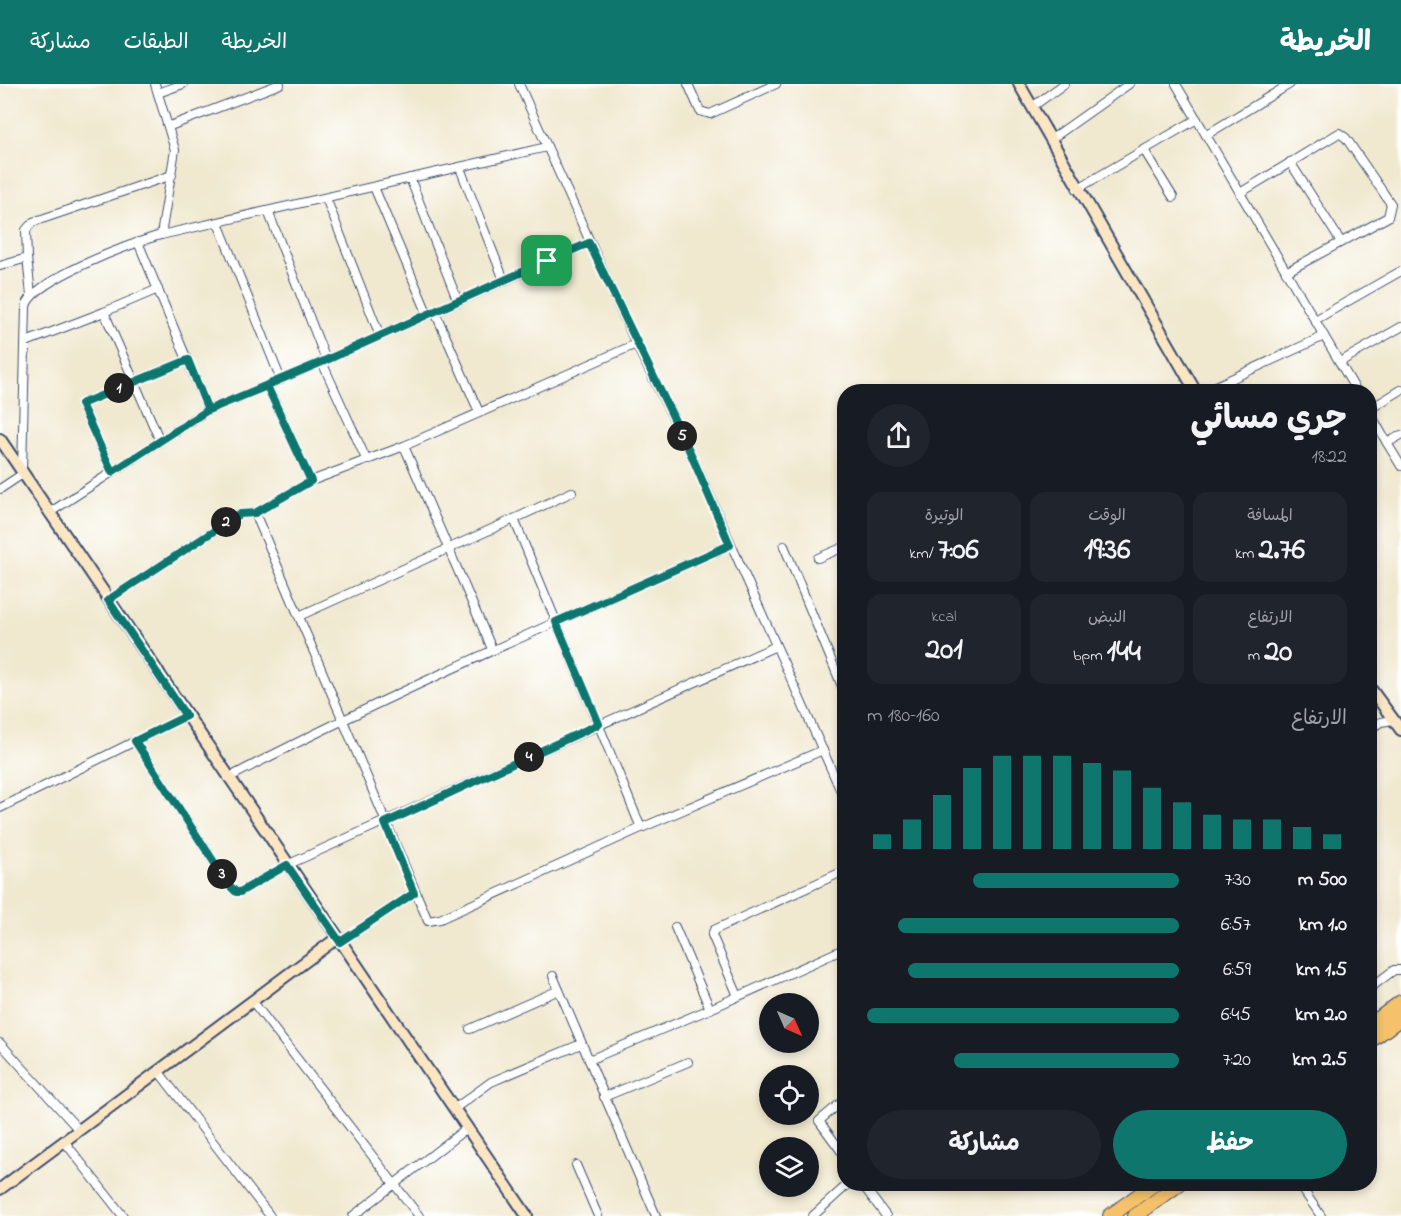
<!DOCTYPE html>
<html lang="ar">
<head>
<meta charset="utf-8">
<style>
  :root { --surface:#171b24; --page:#20242c; --text:#f1f3f6; --muted:#9ea1a6; --accent:#0f766e }
  body { margin:0; font-family:"Indie Flower","Playpen Sans Arabic",sans-serif; background:var(--page); color:var(--text); direction:rtl; height:100vh; display:flex; flex-direction:column; font-size:22px; white-space:nowrap }
  * { box-sizing:border-box; margin:0 }
  p { font-size:20px; color:var(--muted) }
  .icon { flex:none; width:33px; height:33px; fill:none; stroke:currentColor; stroke-width:2; stroke-linecap:round; stroke-linejoin:round }
  .map { position:relative; flex:1; overflow:hidden; direction:ltr }
  .side { position:absolute; left:837px; top:300px; width:540px; height:807px; display:flex; flex-direction:column; background:var(--surface); border-radius:24px; box-shadow:0 3px 9px #0003; direction:rtl }
  .side>* { flex:none }
  .needle { width:39px; rotate:135deg }
  .controls { position:absolute; left:759px; top:909px; display:grid; gap:12px }
  .controls a { display:grid; place-items:center; width:60px; height:60px; border-radius:50%; background:var(--surface); box-shadow:0 3px 9px #0003; font-size:30px }
  .pin { position:absolute; display:grid; place-items:center; width:51px; height:51px; color:#fff; margin:-26px; border-radius:12px; box-shadow:0 3px 9px #0006 }
  .km { position:absolute; width:30px; height:30px; margin:-15px; border-radius:50%; background:#222; color:#fff; font-size:16px; line-height:30px; text-align:center }
  .round { display:grid; place-items:center; flex:none; width:63px; height:63px; border-radius:32px; background:var(--page) }
  .overview { display:flex; align-items:center; justify-content:space-between; height:102px; padding:0 30px }
  h1 { font-size:33px; font-weight:700; line-height:45px }
  .stats { display:grid; grid-template-columns:repeat(3,1fr); gap:9px; height:102px; padding:6px 30px }
  .stats div { display:grid; align-content:center; border-radius:15px; background:var(--page); text-align:center }
  .stats b { font-size:30px; font-weight:700 }
  .stats small { font-size:16px; font-weight:400 }
  .stats p { font-size:16px }
  .chart { height:168px; padding:12px 30px }
  .chart p { display:flex; justify-content:space-between }
  .chart svg { width:100%; height:108px; margin-top:6px; stroke:var(--accent); stroke-width:6 }
  .button { display:flex; gap:12px; margin-top:auto; padding:12px 30px }
  .button a { flex:1; height:69px; border-radius:36px; background:var(--accent); color:#fff; font-size:24px; font-weight:700; line-height:69px; text-align:center }
  .button a+a { background:var(--page); color:var(--text) }
  ul { padding:0 30px; list-style:none; font-size:20px }
  li { display:grid; grid-template-columns:96px 72px 1fr; align-items:center; height:45px }
  li i { height:15px; border-radius:8px; background:var(--accent) }
  header { display:flex; align-items:center; gap:36px; box-sizing:border-box; height:84px; padding:0 30px; background:var(--accent); color:#fff }
  header strong { font-size:28px }
  nav { display:flex; gap:33px; margin-inline-start:auto; font-size:21px }
  .map>svg:first-child { display:block }
  .lines { fill:none; stroke-linecap:round; stroke-linejoin:round }
  .street-casing { stroke:#3b4b6f; stroke-width:10 }
  .secondary-casing { stroke:#3b4b6f; stroke-width:14 }
  .highway-casing { stroke:#3b4b6f; stroke-width:16 }
  .street { stroke:#fff; stroke-width:8 }
  .secondary { stroke:#fbe6c4; stroke-width:10 }
  .highway { stroke:#f5c16b; stroke-width:14 }
  .route-casing { stroke:#fff; stroke-width:12 }
  .route { stroke:#0f766e; stroke-width:8 }
</style>
</head>
<body>
<header>
<strong>الخريطة</strong>
<nav><a>الخريطة</a><a>الطبقات</a><a>مشاركة</a></nav>
</header>
<div class="map">
<svg width="1401" height="1132" viewBox="0 0 1401 1132">
  <rect width="100%" height="100%" fill="#fff"/>
  <filter id="ink" filterUnits="userSpaceOnUse"><feTurbulence type="fractalNoise" baseFrequency=".0167" numOctaves="2"/><feDisplacementMap in="SourceGraphic" scale="12" xChannelSelector="R" yChannelSelector="G"/><feConvolveMatrix kernelMatrix="1 2 1 2 8 2 1 2 1" color-interpolation-filters="sRGB"/></filter>
  <filter id="wash" filterUnits="userSpaceOnUse"><feTurbulence type="fractalNoise" baseFrequency=".008" numOctaves="4" result="noise"/><feDisplacementMap in="SourceGraphic" scale="24" xChannelSelector="R" yChannelSelector="G"/><feGaussianBlur stdDeviation="1.35" result="paint"/><feColorMatrix in="noise" values="0 0 0 0 0 0 0 0 0 0 0 0 0 0 0 0 0 1.4 0 .05"/><feComposite in="paint" operator="in"/></filter>
  <g filter="url(#wash)">
    <rect width="100%" height="100%" fill="#f0e8cf"/>
  </g>
  <g filter="url(#ink)">
    <g class="lines">
      <defs>
        <g id="street">
          <path d="M155,0L175,66L161,151"/>
          <path d="M519,0L636,260L690,368L844,714"/>
          <path d="M688,0L700,27L710,30L776,0"/>
          <path d="M1176,0L1357,308"/>
          <path d="M158,9L183,0"/>
          <path d="M1032,23L1064,0"/>
          <path d="M170,42L280,0"/>
          <path d="M1206,51L1290,0"/>
          <path d="M1050,56L1129,0"/>
          <path d="M1144,66L1173,113"/>
          <path d="M1290,78L1341,158"/>
          <path d="M460,84L504,196"/>
          <path d="M410,94L458,218"/>
          <path d="M374,103L428,231"/>
          <path d="M1077,105L1197,35"/>
          <path d="M1240,109L1339,49L1346,54L1391,120L1388,133L1286,188"/>
          <path d="M326,114L380,252"/>
          <path d="M268,127L326,276"/>
          <path d="M218,139L281,296"/>
          <path d="M138,158L208,326"/>
          <path d="M27,174L31,211"/>
          <path d="M0,182L27,174L26,146L33,138L172,91"/>
          <path d="M158,205L104,228L160,357"/>
          <path d="M435,228L479,328"/>
          <path d="M1315,236L1401,187"/>
          <path d="M26,258L104,228"/>
          <path d="M322,278L366,375"/>
          <path d="M1340,278L1401,243"/>
          <path d="M267,302L311,397"/>
          <path d="M1203,308L1324,252"/>
          <path d="M1370,325L1401,306"/>
          <path d="M1370,329L1387,359L1401,351"/>
          <path d="M1387,359L1401,382"/>
          <path d="M404,362L492,565"/>
          <path d="M22,387L26,223C29,197 135,158 161,151L547,63"/>
          <path d="M112,388L81,320L188,276"/>
          <path d="M0,405L24,389"/>
          <path d="M572,408L514,435L641,744"/>
          <path d="M49,429L208,326L322,278L589,159"/>
          <path d="M255,429L428,837L440,835L641,744L823,666"/>
          <path d="M784,462L844,607"/>
          <path d="M818,474L844,463"/>
          <path d="M108,516L240,430L255,429L311,397L404,362L636,260"/>
          <path d="M299,532L514,435"/>
          <path d="M1370,645L1381,638L1393,636"/>
          <path d="M135,657L229,801L236,808H240L287,781L776,562"/>
          <path d="M228,694C392,608 561,536 730,461"/>
          <path d="M0,724L186,632"/>
          <path d="M675,843L710,925L844,865"/>
          <path d="M340,858L414,809"/>
          <path d="M553,892L589,976"/>
          <path d="M1370,904L1394,886H1401"/>
          <path d="M738,912L712,851L714,846L844,787"/>
          <path d="M253,918L419,1132"/>
          <path d="M470,945L559,906"/>
          <path d="M0,959L79,1046"/>
          <path d="M159,988L270,1132"/>
          <path d="M604,1013L688,978"/>
          <path d="M844,1016L819,1037L844,1071"/>
          <path d="M454,1025L491,998L581,960"/>
          <path d="M64,1057L123,1132"/>
          <path d="M576,1081L598,1132"/>
          <path d="M862,1100L886,1132"/>
          <path d="M1299,1100L1321,1132"/>
          <path d="M353,1132L467,1044"/>
          <path d="M656,1132L589,976L710,925"/>
          <path d="M813,1132L848,1100"/>
        </g>
        <g id="secondary">
          <path d="M1019,0L1196,308"/>
          <path d="M0,355L527,1132"/>
          <path d="M1370,604L1401,646"/>
          <path d="M0,1105L337,854"/>
        </g>
        <g id="highway">
          <path d="M1370,941L1401,918"/>
          <path d="M1370,957L1401,934"/>
          <path d="M1110,1132L1154,1100"/>
          <path d="M1135,1132L1179,1100"/>
        </g>
      </defs>
      <use href="#street" class="street-casing"/>
      <use href="#secondary" class="secondary-casing"/>
      <use href="#highway" class="highway-casing"/>
      <use href="#street" class="street"/>
      <use href="#secondary" class="secondary"/>
      <use href="#highway" class="highway"/>
    </g>
  </g>
  <g class="lines" filter="url(#ink)">
    <defs>
      <path id="route" d="M547,177L322,278L208,326L188,276L81,320L112,388L208,326L267,302L311,397L255,429L240,430L108,516L186,632L135,657L229,801L236,808H240L287,781L340,858L414,809L385,739L599,640L556,538L730,461L690,368L589,159L547,177"/>
    </defs>
    <use href="#route" class="route-casing"/>
    <use href="#route" class="route"/>
  </g>
</svg>
<div class="controls">
<a><svg class="needle" viewBox="-14 -14 28 28"><path d="M0-13l5 13h-10z" fill="#e53935"/><path d="M0 13l5-13h-10z" fill="#9ea1a6"/></svg></a>
<a><svg class="icon" aria-label="locate" viewBox="0 0 24 24"><circle cx="12" cy="12" r="6"/><path d="M12 2v4M12 18v4M2 12h4M18 12h4"/></svg></a>
<a><svg class="icon" aria-label="layers" viewBox="0 0 24 24"><path d="M12 4l9 5-9 5-9-5zM3 14l9 5 9-5"/></svg></a>
</div>
<div class="pin" style="left:547px;top:177px;background:#1e9e55"><svg class="icon" aria-label="arrive" viewBox="0 0 24 24"><path d="M6 21V4h12l-3 4 3 4H6"/></svg></div>
<b class="km" style="left:119px;top:304px">1</b>
<b class="km" style="left:226px;top:438px">2</b>
<b class="km" style="left:222px;top:790px">3</b>
<b class="km" style="left:529px;top:673px">4</b>
<b class="km" style="left:682px;top:352px">5</b>
<section class="side">
<div class="overview"><div><h1>جري مسائي</h1><p>18:22</p></div><a class="round"><svg class="icon" aria-label="share" viewBox="0 0 24 24"><path d="M12 15V3M7 8l5-5 5 5M5 13v7h14v-7"/></svg></a></div>
<div class="stats">
<div><p>المسافة</p><b>2.76<small> km</small></b></div>
<div><p>الوقت</p><b>19:36</b></div>
<div><p>الوتيرة</p><b>7:06<small> /km</small></b></div>
</div>
<div class="stats">
<div><p>الارتفاع</p><b>20<small> m</small></b></div>
<div><p>النبض</p><b>144<small> bpm</small></b></div>
<div><p>kcal</p><b>201</b></div>
</div>
<div class="chart"><p><span>الارتفاع</span>160–180 m</p>
<svg viewBox="0 0 160 44" preserveAspectRatio="none"><path d="M5 44V38M15 44V32M25 44V22M35 44V11M45 44V6M55 44V6M65 44V6M75 44V9M85 44V12M95 44V19M105 44V25M115 44V30M125 44V32M135 44V32M145 44V35M155 44V38"/></svg>
</div>
<ul>
<li><b>500 m</b>7:30<i style="width:66%"></i></li>
<li><b>1.0 km</b>6:57<i style="width:90%"></i></li>
<li><b>1.5 km</b>6:59<i style="width:87%"></i></li>
<li><b>2.0 km</b>6:45<i style="width:100%"></i></li>
<li><b>2.5 km</b>7:20<i style="width:72%"></i></li>
</ul>
<div class="button"><a>حفظ</a><a>مشاركة</a></div>
</section>
</div>
</body>
</html>
